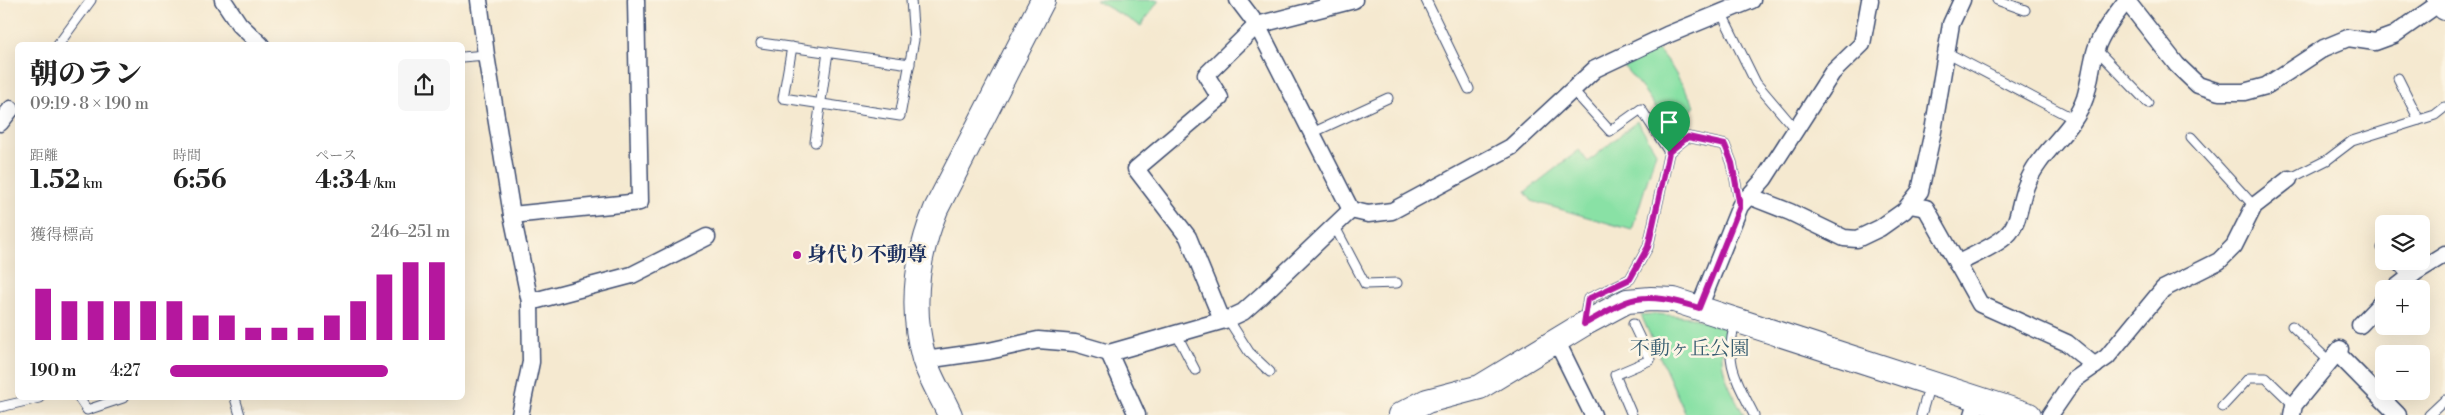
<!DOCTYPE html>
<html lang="ja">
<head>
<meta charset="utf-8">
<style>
  :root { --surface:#fff; --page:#f6f6f6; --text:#222; --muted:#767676; --accent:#b5179e }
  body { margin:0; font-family:"Libre Bodoni","Noto Serif JP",serif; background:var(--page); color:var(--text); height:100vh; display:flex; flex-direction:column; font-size:19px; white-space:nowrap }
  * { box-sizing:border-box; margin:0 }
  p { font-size:16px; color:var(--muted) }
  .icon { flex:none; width:28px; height:28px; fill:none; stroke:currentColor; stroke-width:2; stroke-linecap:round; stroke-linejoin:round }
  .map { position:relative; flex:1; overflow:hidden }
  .details { position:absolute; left:15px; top:42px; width:450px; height:358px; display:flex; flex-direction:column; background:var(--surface); border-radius:8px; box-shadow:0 5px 20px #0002 }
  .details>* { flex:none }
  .controls { position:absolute; left:2375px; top:215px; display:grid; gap:10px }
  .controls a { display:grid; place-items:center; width:55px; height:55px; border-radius:8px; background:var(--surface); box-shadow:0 5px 20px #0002; font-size:25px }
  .pin { position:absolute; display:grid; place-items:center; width:42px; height:42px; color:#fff; margin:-51px -21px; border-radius:50% 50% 50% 0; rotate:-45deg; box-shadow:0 0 5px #0007 }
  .pin .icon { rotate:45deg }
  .round { display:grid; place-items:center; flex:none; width:52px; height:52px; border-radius:8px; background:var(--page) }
  .summary { display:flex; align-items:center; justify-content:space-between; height:85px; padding:0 15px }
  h1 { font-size:28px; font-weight:800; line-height:38px }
  .stats { display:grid; grid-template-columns:repeat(3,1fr); gap:8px; height:85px; padding:5px 15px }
  .stats div { display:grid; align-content:center }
  .stats b { font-size:25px; font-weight:800 }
  .stats small { font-size:14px; font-weight:400 }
  .stats p { font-size:14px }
  .chart { height:140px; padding:10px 15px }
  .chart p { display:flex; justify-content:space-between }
  .chart svg { width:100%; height:90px; margin-top:5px; stroke:var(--accent); stroke-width:6 }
  ul { padding:0 15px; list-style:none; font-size:16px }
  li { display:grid; grid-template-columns:80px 60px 1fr; align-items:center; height:38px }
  li i { height:12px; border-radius:6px; background:var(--accent) }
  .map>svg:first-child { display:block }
  .green { fill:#89e1a5; stroke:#528882 }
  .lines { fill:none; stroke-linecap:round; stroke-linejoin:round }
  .lane-casing { stroke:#3c4b6f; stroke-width:11 }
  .street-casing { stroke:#3c4b6f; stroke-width:19 }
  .secondary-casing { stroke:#3c4b6f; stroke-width:26 }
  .lane { stroke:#fff; stroke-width:9 }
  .street { stroke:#fff; stroke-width:16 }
  .secondary { stroke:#fff; stroke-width:24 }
  .route-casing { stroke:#fff; stroke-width:10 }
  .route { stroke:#b5179e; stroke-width:6 }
  .poi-dot { fill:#b5179e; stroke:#fcf5e5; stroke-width:2 }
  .labels { text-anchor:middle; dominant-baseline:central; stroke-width:5; stroke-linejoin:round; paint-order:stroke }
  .poi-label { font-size:20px; font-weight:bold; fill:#1b2f5e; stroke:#fcf5e5; text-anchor:start }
  .park-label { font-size:20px; fill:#365c70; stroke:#fcf5e5 }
</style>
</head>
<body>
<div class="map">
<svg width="2445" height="415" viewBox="0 0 2445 415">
  <rect width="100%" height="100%" fill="#fcf5e5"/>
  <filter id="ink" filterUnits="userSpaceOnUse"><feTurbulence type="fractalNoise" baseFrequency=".02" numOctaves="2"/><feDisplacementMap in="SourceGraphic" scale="10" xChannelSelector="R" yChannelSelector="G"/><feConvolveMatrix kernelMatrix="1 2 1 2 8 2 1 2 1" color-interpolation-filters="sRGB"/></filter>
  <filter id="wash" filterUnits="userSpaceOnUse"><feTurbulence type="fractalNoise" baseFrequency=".0096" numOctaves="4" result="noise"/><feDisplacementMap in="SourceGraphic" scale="20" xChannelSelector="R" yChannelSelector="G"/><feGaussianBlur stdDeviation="1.12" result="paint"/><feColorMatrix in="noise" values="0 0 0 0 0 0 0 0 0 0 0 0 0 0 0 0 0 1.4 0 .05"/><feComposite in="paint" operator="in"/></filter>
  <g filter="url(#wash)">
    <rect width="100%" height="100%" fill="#f5e9d0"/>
    <g class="green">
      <path d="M1095,0H1159L1141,26Z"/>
      <path d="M1656,47L1671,66L1695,106L1684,120L1667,124L1645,92L1622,64Z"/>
      <path d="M1637,121L1656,152L1632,230L1532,201L1525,192L1579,150L1588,162Z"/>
      <path d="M1656,314L1691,317L1726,329C1715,365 1728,384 1744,415H1686L1641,315Z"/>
    </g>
  </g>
  <g filter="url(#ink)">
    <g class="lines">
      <defs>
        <g id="lane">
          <path d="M1426,0L1469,89"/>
          <path d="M1997,0L2025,10"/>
          <path d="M1722,14L1756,83L1796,130"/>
          <path d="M761,43L910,64"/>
          <path d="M58,45L91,0"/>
          <path d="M792,47L783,98L900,116L914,40L911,0"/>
          <path d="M2096,49L2148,103"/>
          <path d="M1946,52L2074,119"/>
          <path d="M462,57L486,55"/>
          <path d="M2398,78L2419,120"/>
          <path d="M1572,89L1610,131L1641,109L1669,152L1688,137L1725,145L1732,163L1740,206"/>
          <path d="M1312,133L1388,98"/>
          <path d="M2191,137L2254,206"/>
          <path d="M815,142L828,52"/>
          <path d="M2289,179L2327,160L2352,141L2435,115L2445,107"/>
          <path d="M1334,225L1365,284L1397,283"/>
          <path d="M2382,248L2384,250"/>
          <path d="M2394,261L2409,278"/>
          <path d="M1228,319L1249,352L1270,372"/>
          <path d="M1736,320C1723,362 1736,379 1754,415"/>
          <path d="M1584,321L1588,299L1630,279L1648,247L1669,152"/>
          <path d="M2292,326L2329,361"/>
          <path d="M1176,333L1195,370"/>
          <path d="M79,398L87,410L123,398"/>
          <path d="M235,398L240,415"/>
          <path d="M0,407L39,398"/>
          <path d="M2222,407L2249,378H2266L2294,405"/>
          <path d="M1632,415L1615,375L1650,360L1633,324"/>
          <path d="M1921,415L1930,384"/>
          <path d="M2429,415L2445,400"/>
        </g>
        <g id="street">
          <path d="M223,0L239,24L261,45"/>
          <path d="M479,0L486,55L512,215L530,302L531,362L520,415"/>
          <path d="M1238,0L1257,25L1351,210L1368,214L1392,211L1511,147L1595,69L1667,35L1752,0"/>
          <path d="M2126,0L2177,65L2198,85L2219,92H2244L2266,86L2324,48L2348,38L2375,42L2394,35L2441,2"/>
          <path d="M0,123L11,109"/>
          <path d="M1749,196L1790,212L1844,238L1857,239L1880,228L1904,211L1920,191L1933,131L1951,24L1962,0"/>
          <path d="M1910,205L1926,208L1980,304L2067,343L2095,366"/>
          <path d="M512,215L640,202L636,0"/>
          <path d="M1957,264C1971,256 1996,246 2007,235C2020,223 2019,202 2026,186C2039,151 2073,133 2085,98C2090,82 2091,65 2096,49C2102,31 2115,16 2126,1"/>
          <path d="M2394,289L2416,272L2445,254"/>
          <path d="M530,302L632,275L707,237"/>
          <path d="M1699,308L1740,206L1764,179L1832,73L1862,44L1870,0"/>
          <path d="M1222,320L1188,237L1136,169L1220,98L1206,75L1257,25L1354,0"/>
          <path d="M2360,325L2384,300"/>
          <path d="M1557,342L1593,415"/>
          <path d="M1109,353L1137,415"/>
          <path d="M2337,353L2398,415"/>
          <path d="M925,360L989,351L1038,340L1075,343L1109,353L1228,319L1243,312L1261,296L1351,210"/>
          <path d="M1973,415L1978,399"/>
          <path d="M2050,415L2074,380L2107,357L2163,289L2219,261L2234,246L2254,206L2289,179"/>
          <path d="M2292,415L2294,405L2340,349"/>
        </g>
        <g id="secondary">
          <path d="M2440,0L2445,8"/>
          <path d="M950,415C942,397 930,378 924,359C910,308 916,258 936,209L1043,0"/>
          <path d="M1400,415L1427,401L1480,387L1584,324L1627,301L1651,299L1674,300L2029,415"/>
        </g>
      </defs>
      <use href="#lane" class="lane-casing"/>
      <use href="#street" class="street-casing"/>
      <use href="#secondary" class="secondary-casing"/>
      <use href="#lane" class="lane"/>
      <use href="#street" class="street"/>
      <use href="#secondary" class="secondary"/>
    </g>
  </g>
  <g class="lines" filter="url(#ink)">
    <defs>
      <path id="route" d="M1688,137L1725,145L1732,163L1740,206L1699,308C1677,301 1648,293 1626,302C1611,308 1598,317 1584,324L1588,299L1630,279L1648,247L1669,152Z"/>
    </defs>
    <use href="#route" class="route-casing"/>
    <use href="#route" class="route"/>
  </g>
  <circle class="poi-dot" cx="797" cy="255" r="5"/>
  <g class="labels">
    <g class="poi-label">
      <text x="807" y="255">身代り不動尊</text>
    </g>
    <g class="park-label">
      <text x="1690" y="349">不動ヶ丘公園</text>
    </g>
  </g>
</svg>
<div class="controls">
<a><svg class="icon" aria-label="layers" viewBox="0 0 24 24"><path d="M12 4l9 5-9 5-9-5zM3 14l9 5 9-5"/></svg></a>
<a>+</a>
<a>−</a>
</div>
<div class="pin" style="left:1669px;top:152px;background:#1e9e55"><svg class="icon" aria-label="arrive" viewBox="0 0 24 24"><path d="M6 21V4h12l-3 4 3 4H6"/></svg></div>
<section class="details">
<div class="summary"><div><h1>朝のラン</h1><p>09:19 · 8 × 190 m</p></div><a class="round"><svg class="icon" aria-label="share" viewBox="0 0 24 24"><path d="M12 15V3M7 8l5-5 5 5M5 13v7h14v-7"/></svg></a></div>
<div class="stats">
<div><p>距離</p><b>1.52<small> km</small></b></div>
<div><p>時間</p><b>6:56</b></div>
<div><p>ペース</p><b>4:34<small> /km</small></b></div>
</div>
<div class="chart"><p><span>獲得標高</span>246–251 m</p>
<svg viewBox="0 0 160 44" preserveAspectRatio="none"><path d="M5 44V19M15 44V25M25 44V25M35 44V25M45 44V25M55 44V25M65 44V32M75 44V32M85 44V38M95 44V38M105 44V38M115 44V32M125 44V25M135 44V12M145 44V6M155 44V6"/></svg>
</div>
<ul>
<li><b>190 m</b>4:27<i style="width:78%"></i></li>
</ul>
</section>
</div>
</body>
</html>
